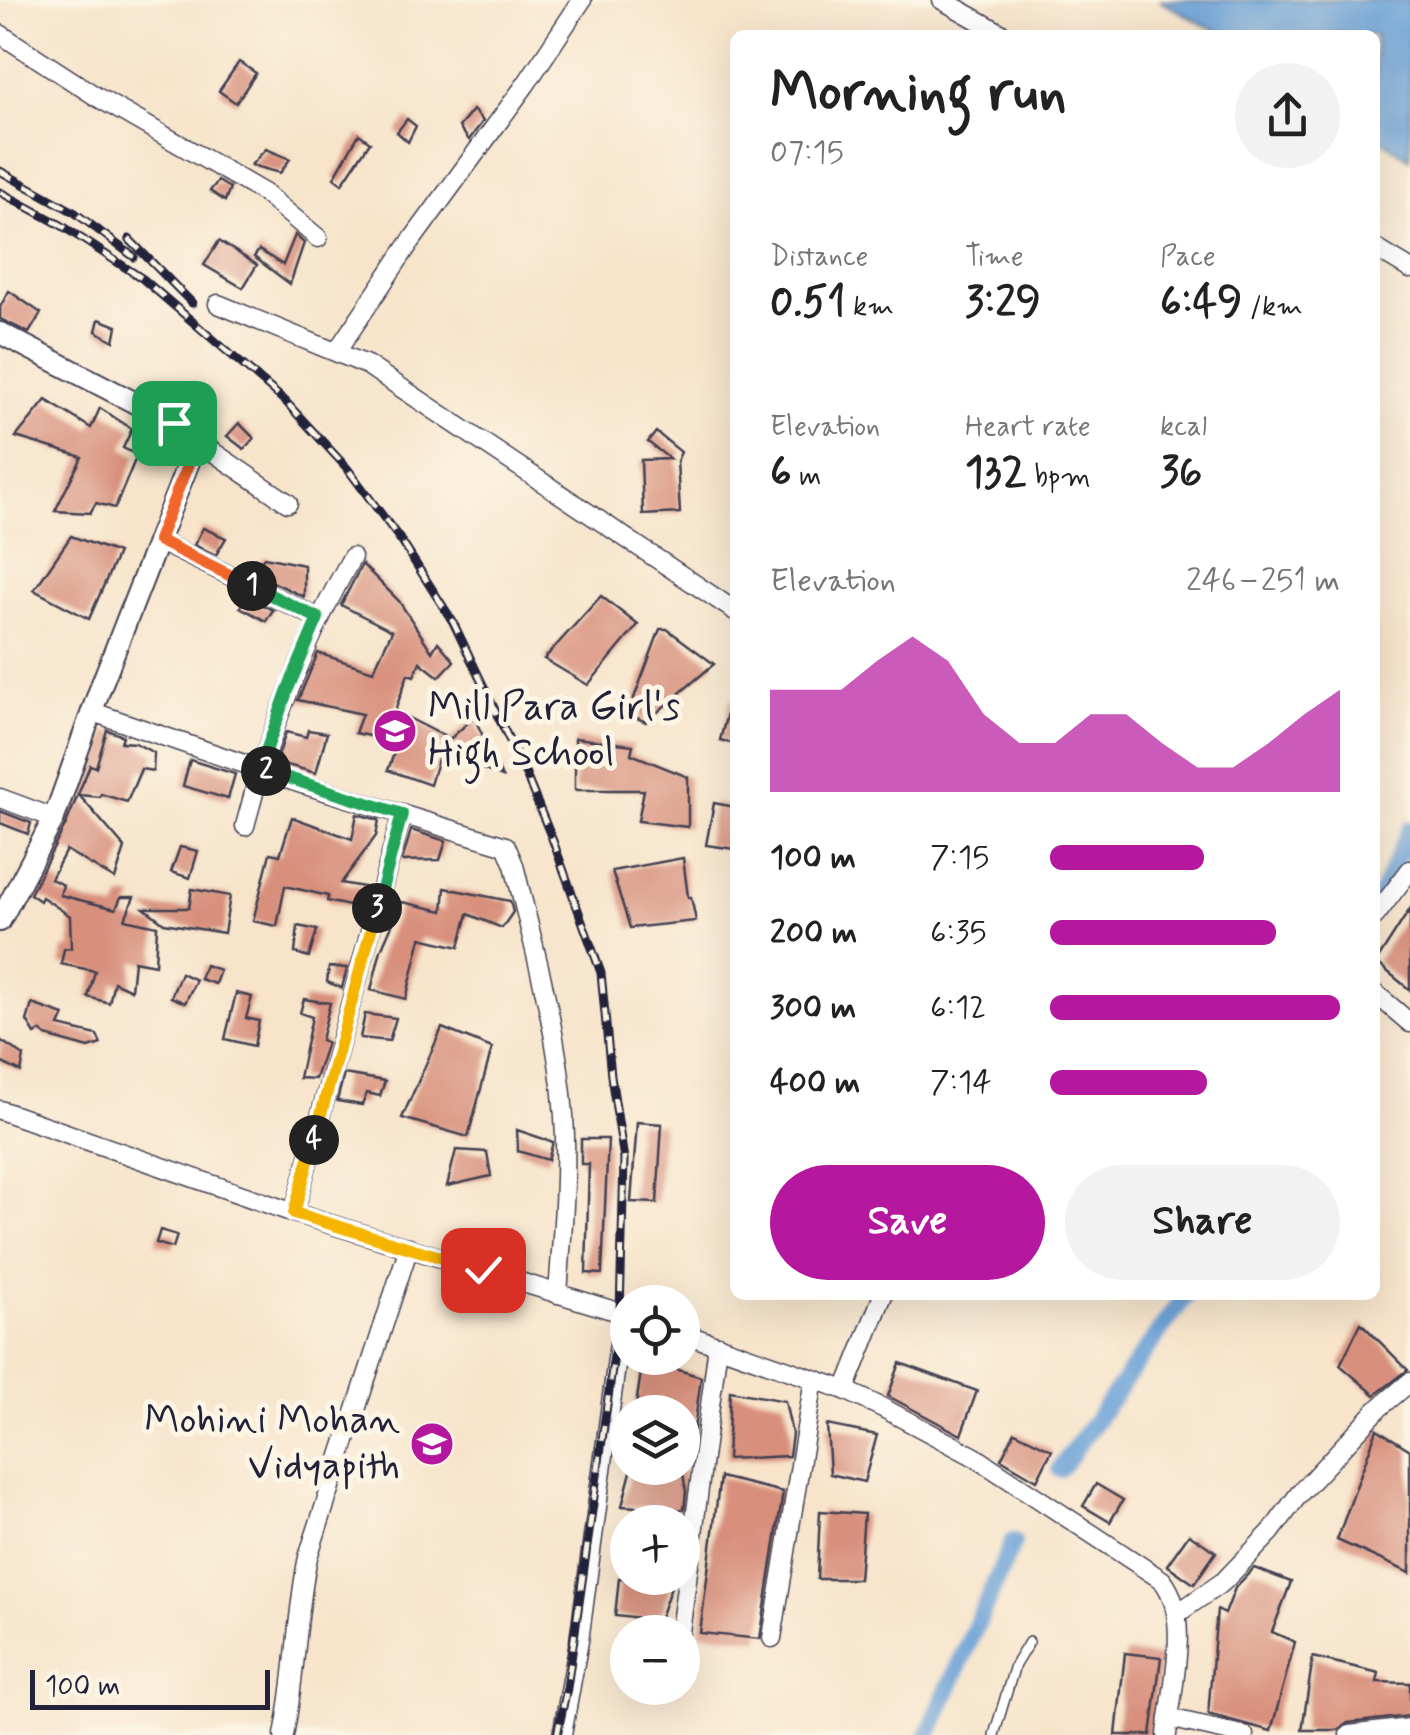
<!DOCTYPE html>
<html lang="en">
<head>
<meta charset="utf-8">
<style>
  :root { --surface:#fff; --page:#f2f2f2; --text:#222; --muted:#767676; --accent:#b5179e }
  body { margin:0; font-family:Mynerve,sans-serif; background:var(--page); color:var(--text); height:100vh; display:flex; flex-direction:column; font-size:38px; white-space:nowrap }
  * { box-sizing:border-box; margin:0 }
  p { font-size:32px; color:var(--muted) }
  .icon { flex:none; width:55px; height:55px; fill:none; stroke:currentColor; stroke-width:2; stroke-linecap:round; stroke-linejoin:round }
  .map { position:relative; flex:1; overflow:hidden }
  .sheet { position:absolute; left:730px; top:30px; width:650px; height:1270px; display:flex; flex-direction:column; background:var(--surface); border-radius:15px; box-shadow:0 10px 40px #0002 }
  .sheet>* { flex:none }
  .fabs { position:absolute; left:610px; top:1285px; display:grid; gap:20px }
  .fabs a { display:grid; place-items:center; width:90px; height:90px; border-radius:50%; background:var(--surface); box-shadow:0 10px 40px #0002; font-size:50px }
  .scale { position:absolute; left:30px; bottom:25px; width:240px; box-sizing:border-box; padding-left:10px; border:5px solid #22223b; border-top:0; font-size:28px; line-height:35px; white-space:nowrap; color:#22223b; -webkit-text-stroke:8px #fcf5e5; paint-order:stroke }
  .pin { position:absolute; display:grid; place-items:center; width:85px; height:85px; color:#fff; margin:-42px; border-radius:20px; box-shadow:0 5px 15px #0006 }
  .km { position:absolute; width:50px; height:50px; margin:-25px; border-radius:50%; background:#222; color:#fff; font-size:28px; line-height:50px; text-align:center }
  .round { display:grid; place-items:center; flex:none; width:105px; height:105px; border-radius:52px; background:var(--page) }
  .head { display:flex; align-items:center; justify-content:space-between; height:170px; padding:0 40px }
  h1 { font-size:55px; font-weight:700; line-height:75px }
  .figures { display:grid; grid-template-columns:repeat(3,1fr); gap:15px; height:170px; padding:10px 40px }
  .figures div { display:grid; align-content:center }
  .figures b { font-size:42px; font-weight:700 }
  .figures small { font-size:28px; font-weight:400 }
  .figures p { font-size:28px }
  .chart { height:280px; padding:20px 40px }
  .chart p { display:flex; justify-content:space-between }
  .chart svg { width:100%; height:180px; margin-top:10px; fill:var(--accent); opacity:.7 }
  .primary-button { display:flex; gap:20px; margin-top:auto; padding:20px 40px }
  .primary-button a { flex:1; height:115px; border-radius:60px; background:var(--accent); color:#fff; font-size:40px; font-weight:700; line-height:115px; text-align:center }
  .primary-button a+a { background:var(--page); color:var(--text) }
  ul { padding:0 40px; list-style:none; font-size:32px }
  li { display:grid; grid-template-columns:160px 120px 1fr; align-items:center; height:75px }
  li i { height:25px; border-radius:12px; background:var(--accent) }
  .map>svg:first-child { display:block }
  .water { fill:#69a0d7; stroke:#466189; stroke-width:2.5 }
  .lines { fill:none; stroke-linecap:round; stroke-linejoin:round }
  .canal { stroke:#69a0d7; stroke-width:18 }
  .building { fill:#d8907d }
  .service-casing { stroke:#423f51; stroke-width:12 }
  .minor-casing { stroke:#423f51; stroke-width:21 }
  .tertiary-casing { stroke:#423f51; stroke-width:24 }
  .service { stroke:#fff; stroke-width:9 }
  .minor { stroke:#fff; stroke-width:18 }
  .tertiary { stroke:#fff; stroke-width:20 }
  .rail-casing { stroke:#22223b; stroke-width:9 }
  .rail { stroke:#fcf5e5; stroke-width:5; stroke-dasharray:15; stroke-linecap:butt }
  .split-1-casing { stroke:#fff; stroke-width:20 }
  .split-2-casing { stroke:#fff; stroke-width:20 }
  .split-3-casing { stroke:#fff; stroke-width:20 }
  .split-4-casing { stroke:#fff; stroke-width:20 }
  .split-5-casing { stroke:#fff; stroke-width:20 }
  .split-1 { stroke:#f0652b; stroke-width:12 }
  .split-2 { stroke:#22a559; stroke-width:12 }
  .split-3 { stroke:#22a559; stroke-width:12 }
  .split-4 { stroke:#f5b400; stroke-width:12 }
  .split-5 { stroke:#f5b400; stroke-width:12 }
  .labels { text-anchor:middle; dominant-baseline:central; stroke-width:10; stroke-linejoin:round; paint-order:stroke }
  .poi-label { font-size:40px; fill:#22223b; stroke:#fcf5e5; text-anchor:start }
</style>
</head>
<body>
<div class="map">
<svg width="1410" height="1735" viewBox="0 0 1410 1735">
  <rect width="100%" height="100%" fill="#fcf5e5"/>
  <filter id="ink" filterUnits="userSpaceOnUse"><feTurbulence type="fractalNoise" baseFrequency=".01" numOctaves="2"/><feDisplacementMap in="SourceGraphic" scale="20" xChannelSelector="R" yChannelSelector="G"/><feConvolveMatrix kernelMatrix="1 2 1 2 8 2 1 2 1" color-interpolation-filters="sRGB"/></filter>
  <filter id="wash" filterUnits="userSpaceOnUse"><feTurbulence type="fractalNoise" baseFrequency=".0048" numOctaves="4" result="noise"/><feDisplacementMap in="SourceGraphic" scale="40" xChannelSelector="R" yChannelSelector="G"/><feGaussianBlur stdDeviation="2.25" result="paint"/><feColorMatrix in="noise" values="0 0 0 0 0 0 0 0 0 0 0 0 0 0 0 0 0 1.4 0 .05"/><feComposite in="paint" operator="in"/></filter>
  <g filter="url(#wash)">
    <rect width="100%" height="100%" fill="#f7e4cb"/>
    <path class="water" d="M1158,0H1410V159L1375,136V35H1223Z"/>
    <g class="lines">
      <g class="canal">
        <path d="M1375,908L1410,830"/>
        <path d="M1060,1469L1186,1295"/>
        <path d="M928,1735L1013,1542"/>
      </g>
    </g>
    <g id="blocks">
      <g class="building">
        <path d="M239,62L256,73L236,103L219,91Z"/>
        <path d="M473,110L483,121L469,140L459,127Z"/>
        <path d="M407,119L416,126L408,142L397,132Z"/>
        <path d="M359,134L370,142L342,184L334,178Z"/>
        <path d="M266,149L290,159L280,173L251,165Z"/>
        <path d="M218,181L230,188L225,201L210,191Z"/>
        <path d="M295,235L304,243L290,284L254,257L259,250L283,265Z"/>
        <path d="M219,241L257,265L243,288L204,265Z"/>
        <path d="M9,291L41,313L29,333L0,319V307Z"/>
        <path d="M99,319L117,326L114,341L96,331Z"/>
        <path d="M154,387L172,394L168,405L150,395Z"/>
        <path d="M46,400L91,428L100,408L132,429L123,448L137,455L115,508L96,503L90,513L55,511L82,457L16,437Z"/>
        <path d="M239,423L254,438L244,449L227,436Z"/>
        <path d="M656,432L681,452L677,461L680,513L643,515L641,460L670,459L648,442Z"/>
        <path d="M203,528L226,538L216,555L194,545Z"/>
        <path d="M71,536L118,553L89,619L34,590Z"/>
        <path d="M264,557L304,565V597L252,572Z"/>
        <path d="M362,564L399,601L432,652L438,642L454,661L439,677L420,662L414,676L408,674L395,711L450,739L474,717L502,777L440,752L430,785L388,770L398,742L355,733L362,714L298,700L318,653L373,671L392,631L341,605Z"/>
        <path d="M601,596L638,625L588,685L544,659Z"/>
        <path d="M246,597L273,610L266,621L240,607Z"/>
        <path d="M660,629H667L714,664L646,722L628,714Z"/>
        <path d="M731,699L735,700V744L720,740Z"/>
        <path d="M107,730L123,736L121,742L135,743L154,753L153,771L141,769L127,802L101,794L100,797L79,795L125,848L115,879L66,850L51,879L63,885L60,895L116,909L121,897H134L125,919L157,926L155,965L134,961L131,990L114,982L109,1003L88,997L95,971L61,964L64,949L71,948L70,916L42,897L40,901L30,894L66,824L90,765L96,767Z"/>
        <path d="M308,730L327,733L316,773L276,762L286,732L306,737Z"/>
        <path d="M575,738L633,745L631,754L688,777V827L638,821L644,790H575Z"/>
        <path d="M190,760L235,774L228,799L183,786Z"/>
        <path d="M714,803L735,807V849L706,845Z"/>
        <path d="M0,811L31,823L28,834L0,823Z"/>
        <path d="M357,814L379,820L376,836L341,883L369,888L363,909L327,901L328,896L285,886L277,926L253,921L270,853L280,855L292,817L352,839Z"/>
        <path d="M411,830L446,841L440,860L402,861Z"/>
        <path d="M180,847L198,851L190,878L171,872Z"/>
        <path d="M683,858L688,897H691L696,921L630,928L612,871Z"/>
        <path d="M445,888L510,901L513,912L502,928L468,914L459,947L421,938L406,999L371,990L381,950L402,902L443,911Z"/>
        <path d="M192,889L230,896L224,933L164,923L144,908H189Z"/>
        <path d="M1410,909V990L1376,962Z"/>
        <path d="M298,926L317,930L309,957L295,953Z"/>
        <path d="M205,965L220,970L215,984L200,979Z"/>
        <path d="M329,967L347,968L342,988L327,982Z"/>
        <path d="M181,973L196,980L185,1003L171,997Z"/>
        <path d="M236,993L252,997L246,1018L259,1021L254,1046L225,1039Z"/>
        <path d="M304,999L330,1003L321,1040L327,1043L315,1079L299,1078L312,1017L300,1013Z"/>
        <path d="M32,1004L64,1015L59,1026L97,1035L101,1044L89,1048L46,1036L40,1031L35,1034L27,1021Z"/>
        <path d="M365,1014L396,1018L389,1041L360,1038Z"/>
        <path d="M442,1028L492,1048L468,1137L402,1118Z"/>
        <path d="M0,1040L24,1056L21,1072L0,1062Z"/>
        <path d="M344,1074L385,1081L380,1096L367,1093L362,1105L337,1101Z"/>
        <path d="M637,1122L662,1124L657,1203L631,1202Z"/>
        <path d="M517,1130L553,1142L548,1160L518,1151Z"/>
        <path d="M581,1139H608L602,1274L586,1273L589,1164H581Z"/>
        <path d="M456,1150L487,1152L491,1176L447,1186Z"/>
        <path d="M160,1230L177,1235L173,1248L156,1243Z"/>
        <path d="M1361,1323L1408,1370L1375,1395L1340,1365Z"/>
        <path d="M643,1359L701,1377L693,1437L682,1432V1412H635Z"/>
        <path d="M900,1363L977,1391L961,1435L888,1396Z"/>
        <path d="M730,1391L785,1401L792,1434L789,1456L727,1459Z"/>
        <path d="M827,1425L877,1435L864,1482L830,1474Z"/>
        <path d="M1377,1429L1410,1450V1573L1337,1540Z"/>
        <path d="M1015,1432L1052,1450L1037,1480L1001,1459Z"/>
        <path d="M632,1468H682L686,1491L684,1510L622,1506Z"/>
        <path d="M720,1477L783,1492L760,1639L700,1633Z"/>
        <path d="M1096,1484L1123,1500L1110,1522L1083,1506Z"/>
        <path d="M820,1511L864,1514L859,1579H817Z"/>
        <path d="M1189,1534L1216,1552L1194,1584L1167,1565Z"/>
        <path d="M1254,1568L1291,1582L1272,1632L1295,1642L1271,1731L1208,1714L1217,1610L1225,1614L1235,1588Z"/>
        <path d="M619,1578H674L659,1621L615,1616Z"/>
        <path d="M1125,1653L1161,1657L1151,1735H1116Z"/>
        <path d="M1313,1657L1379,1673L1377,1682L1410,1683V1716L1348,1723L1338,1730H1302Z"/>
      </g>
    </g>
  </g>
  <g filter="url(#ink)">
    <use href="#blocks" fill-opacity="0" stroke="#423f51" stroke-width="2.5"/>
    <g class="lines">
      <defs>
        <path id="service" d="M994,1735L1015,1665L1029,1642"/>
        <g id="minor">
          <path d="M942,0L1004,35"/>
          <path d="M0,34L97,97L264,193L318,238"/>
          <path d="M1375,248L1410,269"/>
          <path d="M218,304L367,365L735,611"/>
          <path d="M337,351L409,244L526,84L582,0"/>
          <path d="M197,441L288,503"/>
          <path d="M158,541L318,618"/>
          <path d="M93,712L302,784L506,846L514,865C534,948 558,1031 564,1116C568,1175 562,1235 558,1294"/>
          <path d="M0,798L54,818"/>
          <path d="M245,826C269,731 304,643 352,557"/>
          <path d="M1375,916L1410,870"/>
          <path d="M1375,993L1410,1023"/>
          <path d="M0,1110L294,1213L628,1315"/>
          <path d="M294,1213L402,814"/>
          <path d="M682,1333L845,1390L883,1408L975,1457L1162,1580C1192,1616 1171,1690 1167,1735"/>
          <path d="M845,1390L883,1295"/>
          <path d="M1178,1613L1224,1581L1271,1532L1299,1494L1379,1408L1410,1382"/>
          <path d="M680,1632L718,1345"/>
          <path d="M772,1638L814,1379"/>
          <path d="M1169,1718L1244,1735"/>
          <path d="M284,1735C296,1676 296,1615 308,1557L409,1247"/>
          <path d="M562,1735L579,1641L623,1314"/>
          <path d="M1349,1735L1410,1728"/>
        </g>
        <path id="tertiary" d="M0,333L174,423L197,441L101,686L54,818L0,921"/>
      </defs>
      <use href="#service" class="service-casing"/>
      <use href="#minor" class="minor-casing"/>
      <use href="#tertiary" class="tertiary-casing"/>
      <use href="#service" class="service"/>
      <use href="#minor" class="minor"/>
      <use href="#tertiary" class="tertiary"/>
      <defs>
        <g id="rail">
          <path d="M0,171L74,212L134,257"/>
          <path d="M0,192L61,225L143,279L286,402L347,468L402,542L453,622L526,775L553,841L601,973L611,1076L624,1159L620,1313L567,1688L557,1735"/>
          <path d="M129,239L192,303"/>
        </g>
      </defs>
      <use href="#rail" class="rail-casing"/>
      <use href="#rail" class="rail"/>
    </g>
  </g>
  <g class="lines" filter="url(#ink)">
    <defs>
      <path id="split-1" d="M174,423L197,441L158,540L252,586"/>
      <path id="split-2" d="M252,586L318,618L288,689L260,768L266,771"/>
      <path id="split-3" d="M266,771L402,814L377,908"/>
      <path id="split-4" d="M314,1140L377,908"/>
      <path id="split-5" d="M314,1140L294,1213L483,1270"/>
    </defs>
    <use href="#split-1" class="split-1-casing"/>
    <use href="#split-2" class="split-2-casing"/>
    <use href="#split-3" class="split-3-casing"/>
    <use href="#split-4" class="split-4-casing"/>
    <use href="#split-5" class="split-5-casing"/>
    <use href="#split-1" class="split-1"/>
    <use href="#split-2" class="split-2"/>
    <use href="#split-3" class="split-3"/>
    <use href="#split-4" class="split-4"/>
    <use href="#split-5" class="split-5"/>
  </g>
  <defs>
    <symbol id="school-disc" viewBox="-11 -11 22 22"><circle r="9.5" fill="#b5179e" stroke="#fcf5e5"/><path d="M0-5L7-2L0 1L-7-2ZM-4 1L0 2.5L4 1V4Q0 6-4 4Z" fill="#fff"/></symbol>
  </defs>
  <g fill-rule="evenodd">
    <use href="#school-disc" x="370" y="706" width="50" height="50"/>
    <use href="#school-disc" x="407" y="1419" width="50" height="50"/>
  </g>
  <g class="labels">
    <g class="poi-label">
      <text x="428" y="708">Mill Para Girl's<tspan x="428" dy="46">High School</tspan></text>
      <text x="400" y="1421" text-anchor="end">Mohini Mohan<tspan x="400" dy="46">Vidyapith</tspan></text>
    </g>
  </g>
</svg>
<div class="fabs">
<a><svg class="icon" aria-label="locate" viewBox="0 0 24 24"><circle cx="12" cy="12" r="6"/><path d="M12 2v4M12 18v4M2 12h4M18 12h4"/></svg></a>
<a><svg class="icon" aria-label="layers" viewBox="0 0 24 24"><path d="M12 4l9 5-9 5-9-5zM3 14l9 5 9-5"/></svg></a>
<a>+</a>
<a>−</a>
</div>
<div class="scale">100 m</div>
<div class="pin" style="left:174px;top:423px;background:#1e9e55"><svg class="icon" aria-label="arrive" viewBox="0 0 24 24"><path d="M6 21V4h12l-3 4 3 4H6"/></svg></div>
<div class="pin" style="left:483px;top:1270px;background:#d93025"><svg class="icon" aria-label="check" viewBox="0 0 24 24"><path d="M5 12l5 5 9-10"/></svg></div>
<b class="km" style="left:252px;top:586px">1</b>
<b class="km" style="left:266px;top:771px">2</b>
<b class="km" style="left:377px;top:908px">3</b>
<b class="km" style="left:314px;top:1140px">4</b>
<section class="sheet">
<div class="head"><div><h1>Morning run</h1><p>07:15</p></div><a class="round"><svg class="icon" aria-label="share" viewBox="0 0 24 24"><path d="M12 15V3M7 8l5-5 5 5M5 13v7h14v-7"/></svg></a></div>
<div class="figures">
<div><p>Distance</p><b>0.51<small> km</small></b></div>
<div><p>Time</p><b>3:29</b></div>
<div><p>Pace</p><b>6:49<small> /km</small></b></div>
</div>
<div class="figures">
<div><p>Elevation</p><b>6<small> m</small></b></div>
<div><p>Heart rate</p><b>132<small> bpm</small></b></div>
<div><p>kcal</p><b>36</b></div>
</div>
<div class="chart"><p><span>Elevation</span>246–251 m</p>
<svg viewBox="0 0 160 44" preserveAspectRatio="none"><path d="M0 44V19L10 19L20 19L30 12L40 6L50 12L60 25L70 32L80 32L90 25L100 25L110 32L120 38L130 38L140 32L150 25L160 19V44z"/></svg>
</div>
<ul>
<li><b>100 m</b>7:15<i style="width:53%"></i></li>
<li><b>200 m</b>6:35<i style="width:78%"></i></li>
<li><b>300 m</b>6:12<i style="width:100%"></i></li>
<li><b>400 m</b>7:14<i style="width:54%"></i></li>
</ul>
<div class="primary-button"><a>Save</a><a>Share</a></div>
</section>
</div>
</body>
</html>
